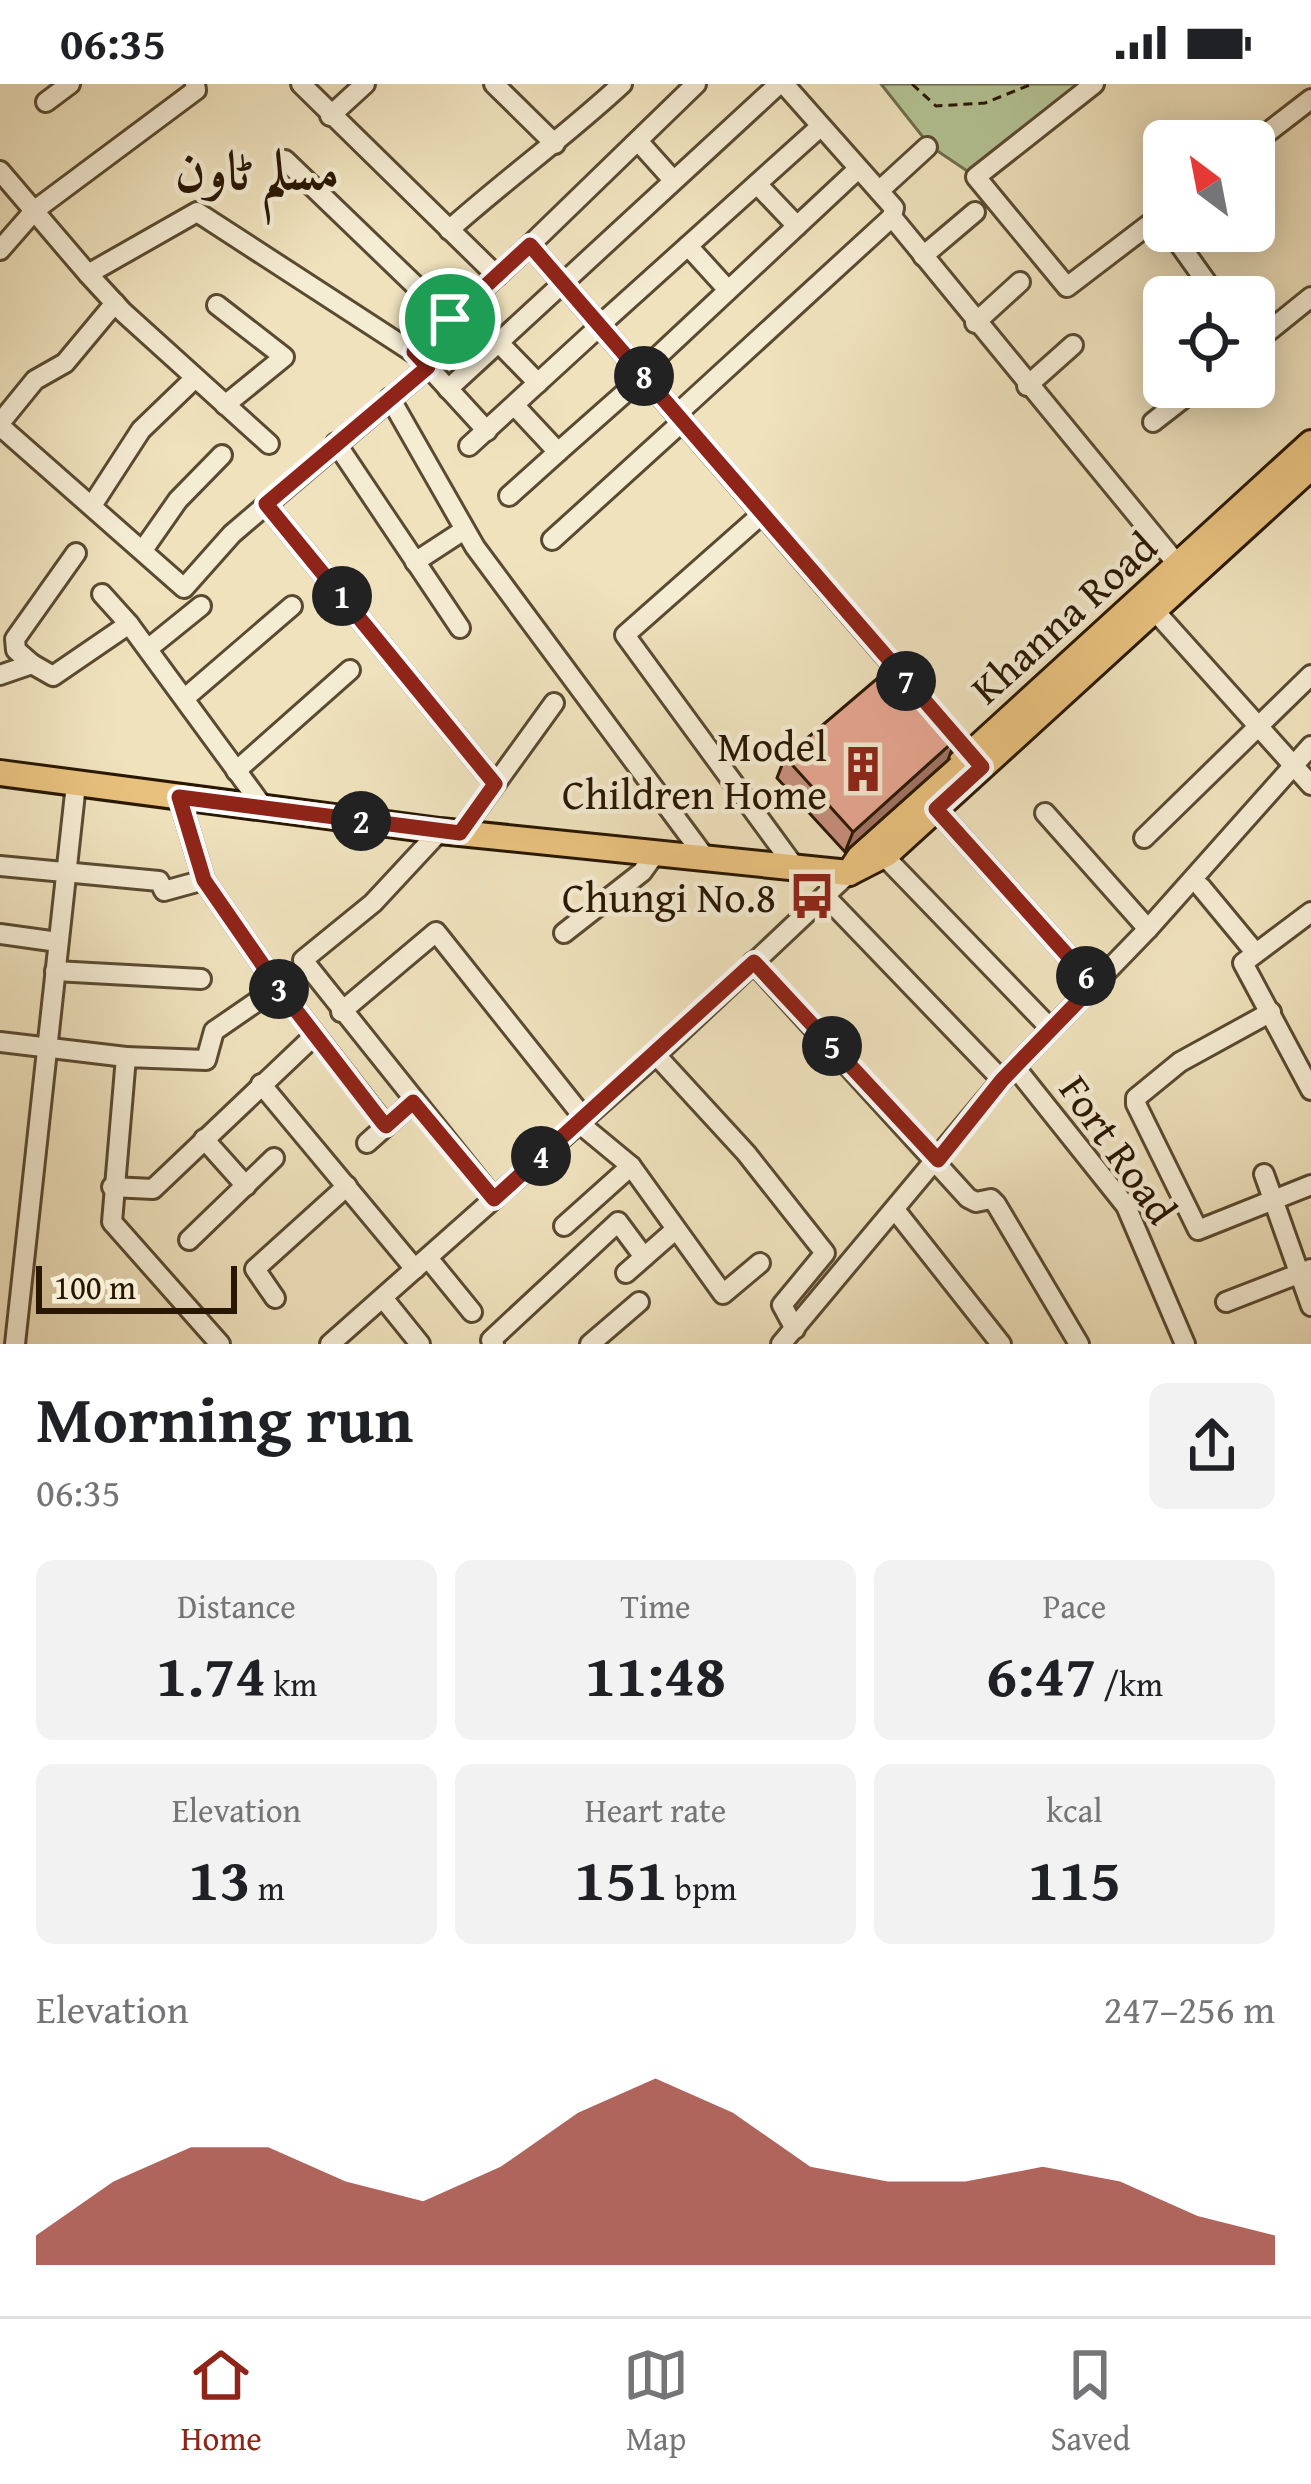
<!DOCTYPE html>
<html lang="en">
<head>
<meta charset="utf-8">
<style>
  :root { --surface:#fff; --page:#f2f2f2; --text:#202124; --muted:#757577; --line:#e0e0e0; --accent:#8f2418 }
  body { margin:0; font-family:"Gentium Book Plus",Amiri,serif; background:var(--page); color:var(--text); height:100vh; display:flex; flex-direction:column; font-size:45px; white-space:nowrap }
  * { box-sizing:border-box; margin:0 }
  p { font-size:39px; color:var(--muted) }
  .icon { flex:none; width:66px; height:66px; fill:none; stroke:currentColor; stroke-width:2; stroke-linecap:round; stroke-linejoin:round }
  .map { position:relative; height:1260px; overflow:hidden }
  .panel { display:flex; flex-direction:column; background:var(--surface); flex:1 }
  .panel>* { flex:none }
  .needle { width:78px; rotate:328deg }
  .tools { position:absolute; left:1143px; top:36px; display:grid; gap:24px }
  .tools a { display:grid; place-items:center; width:132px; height:132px; border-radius:18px; background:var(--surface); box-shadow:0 6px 30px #0003; font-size:60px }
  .scale { position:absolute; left:36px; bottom:30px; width:201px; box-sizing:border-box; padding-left:12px; border:6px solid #291702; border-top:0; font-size:33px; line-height:42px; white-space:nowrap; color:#291702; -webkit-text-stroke:9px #f5ecd4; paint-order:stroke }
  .pin { position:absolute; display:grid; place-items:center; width:102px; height:102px; color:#fff; margin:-51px; border:6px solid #fff; border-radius:50%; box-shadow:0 3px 12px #0007 }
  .km { position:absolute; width:60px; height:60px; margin:-30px; border-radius:50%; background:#222; color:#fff; font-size:33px; line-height:60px; text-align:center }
  .round { display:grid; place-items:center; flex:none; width:126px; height:126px; border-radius:18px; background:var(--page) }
  .summary { display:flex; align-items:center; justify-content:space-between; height:204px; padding:0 36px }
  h1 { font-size:66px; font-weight:800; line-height:90px }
  .metrics { display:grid; grid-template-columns:repeat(3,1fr); gap:18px; height:204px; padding:12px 36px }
  .metrics div { display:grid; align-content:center; border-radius:18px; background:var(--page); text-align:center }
  .metrics b { font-size:60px; font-weight:800 }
  .metrics small { font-size:33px; font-weight:400 }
  .metrics p { font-size:33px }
  .chart { height:336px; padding:24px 36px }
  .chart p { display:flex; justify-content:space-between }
  .chart svg { width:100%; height:216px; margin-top:12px; fill:var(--accent); opacity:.7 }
  .status { display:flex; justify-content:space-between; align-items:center; height:84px; padding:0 60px; background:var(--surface); direction:ltr }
  .status svg { height:33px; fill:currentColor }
  .tabs { display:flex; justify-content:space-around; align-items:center; height:168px; border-top:3px solid var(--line); background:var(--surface); font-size:33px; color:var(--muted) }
  .tabs a { display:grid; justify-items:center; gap:6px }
  .tabs .selected { color:var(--accent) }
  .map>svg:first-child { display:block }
  .green { fill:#b4c495; stroke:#6e6e4c; stroke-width:3 }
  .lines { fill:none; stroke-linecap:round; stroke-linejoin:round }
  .minor-casing { stroke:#5a4a31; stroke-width:24 }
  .major-casing { stroke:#291702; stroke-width:30 }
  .path { stroke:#291702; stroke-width:3; stroke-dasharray:9 6; stroke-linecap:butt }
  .minor { stroke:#f5ecd4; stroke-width:18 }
  .major { stroke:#e8c17e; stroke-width:24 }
  .wall { fill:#c78f7e; stroke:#291702; stroke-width:3 }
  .shaded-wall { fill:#a27466; stroke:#291702; stroke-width:3 }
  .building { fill:#e7a692; stroke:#291702; stroke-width:3 }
  .route-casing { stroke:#fff; stroke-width:24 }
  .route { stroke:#8f2418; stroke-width:15 }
  .labels { text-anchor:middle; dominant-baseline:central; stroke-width:9; stroke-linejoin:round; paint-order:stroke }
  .street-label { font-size:42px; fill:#291702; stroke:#f5ecd4 }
  .poi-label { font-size:42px; fill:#291702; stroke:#f5ecd4; text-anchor:end }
  .district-label { font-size:54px; font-weight:bold; fill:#291702; stroke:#f5ecd4 }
</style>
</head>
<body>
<div class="status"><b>06:35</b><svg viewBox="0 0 49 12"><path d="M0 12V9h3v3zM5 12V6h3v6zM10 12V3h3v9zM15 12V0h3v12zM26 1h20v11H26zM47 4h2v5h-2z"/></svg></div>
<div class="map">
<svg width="1311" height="1260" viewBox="0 0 1311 1260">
  <rect width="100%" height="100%" fill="#efe2bd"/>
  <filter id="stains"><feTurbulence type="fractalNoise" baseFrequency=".00167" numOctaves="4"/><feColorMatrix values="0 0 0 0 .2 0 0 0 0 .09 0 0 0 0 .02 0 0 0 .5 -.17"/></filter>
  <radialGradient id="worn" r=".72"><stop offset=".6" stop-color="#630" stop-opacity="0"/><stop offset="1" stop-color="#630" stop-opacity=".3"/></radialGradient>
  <path class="green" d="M881,0H1094L976,93L930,62Z"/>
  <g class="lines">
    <defs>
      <g id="minor">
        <path d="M301,0L497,192"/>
        <path d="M494,0L555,60"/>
        <path d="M784,0L894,124L892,133L1178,481"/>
        <path d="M1094,0L976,93L1067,203L1164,129"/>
        <path d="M46,18L70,0"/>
        <path d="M330,32L365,0"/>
        <path d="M638,57L673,96"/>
        <path d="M1254,59L1311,15"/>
        <path d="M285,76L450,235"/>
        <path d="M0,87L88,190L197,128L414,269L530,161L970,670"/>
        <path d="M757,100L797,142"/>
        <path d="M879,107L927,63"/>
        <path d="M449,146C506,95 566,52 622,0"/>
        <path d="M1170,147L1217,213"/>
        <path d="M530,161L696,0"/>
        <path d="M688,162L728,206"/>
        <path d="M0,166L35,126L196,6L195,0"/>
        <path d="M923,172L975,128"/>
        <path d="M88,190L123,228L269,360"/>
        <path d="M217,221L284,273L225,321"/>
        <path d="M975,239L1020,198"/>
        <path d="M600,241L820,43"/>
        <path d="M499,259L538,299"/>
        <path d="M1254,259L1311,213"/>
        <path d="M422,276L487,347"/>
        <path d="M641,288L858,85"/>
        <path d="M1027,302L1073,261"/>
        <path d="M448,305L779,0"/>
        <path d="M390,314L475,463L707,776"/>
        <path d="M515,322L558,368L644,292"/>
        <path d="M677,330L892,133"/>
        <path d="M1153,338L1198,303"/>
        <path d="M0,339L35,296L65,279L115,219"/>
        <path d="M0,342L184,504L232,450L428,283"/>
        <path d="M336,359L460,544"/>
        <path d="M469,362L601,241"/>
        <path d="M509,412L558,368"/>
        <path d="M93,420L141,346L195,294"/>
        <path d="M266,420L495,700"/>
        <path d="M762,430L625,551L797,786"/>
        <path d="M552,456L683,337"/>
        <path d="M143,466L178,416L222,371"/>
        <path d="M415,478L464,446"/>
        <path d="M102,510L129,540"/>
        <path d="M1154,526L1311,701"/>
        <path d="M149,564L201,522"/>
        <path d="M32,580L16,566L15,555L76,469"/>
        <path d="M0,591L32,580L53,592L129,540L264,724"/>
        <path d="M185,614L292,522"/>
        <path d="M236,687L350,586"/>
        <path d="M179,713L204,796L278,903L386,1042"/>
        <path d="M936,725L1094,901"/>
        <path d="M1045,729L1148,845"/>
        <path d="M440,747L373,819L303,876L494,1115"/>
        <path d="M460,749L554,619"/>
        <path d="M1144,754L1311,591"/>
        <path d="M884,772L1051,945"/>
        <path d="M0,782L159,797L164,807L204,796"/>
        <path d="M1201,803L1254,867"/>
        <path d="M825,812L1002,996"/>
        <path d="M1311,828L1243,879L1311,1006"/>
        <path d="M564,849L642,788L655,770"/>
        <path d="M0,850L58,858"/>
        <path d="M753,878L968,1114L976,1118L991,1115L996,1120L1079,1260"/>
        <path d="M55,887L201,895"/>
        <path d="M341,928L436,848L584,1034"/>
        <path d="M1271,928L1180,978L1136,1014V1020L1198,1146L1311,1101"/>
        <path d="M0,958L126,973"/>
        <path d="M656,971L746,1069L825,1169L782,1221L795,1245"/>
        <path d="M1015,983L1126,1122L1185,1260"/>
        <path d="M261,1000L415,1185"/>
        <path d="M579,1039L631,1082L723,1210L760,1179"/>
        <path d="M204,1055L246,1102"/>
        <path d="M367,1059L413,1018"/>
        <path d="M1264,1090L1311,1222"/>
        <path d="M112,1103L153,1105L314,952"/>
        <path d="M896,1127L1001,1260"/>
        <path d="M564,1142L631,1082"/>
        <path d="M189,1156L274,1074"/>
        <path d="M428,1174L472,1228"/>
        <path d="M626,1189L675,1146"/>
        <path d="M275,1214L255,1185L347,1102"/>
        <path d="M383,1214L420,1260"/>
        <path d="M1226,1218L1311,1185"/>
        <path d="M15,1260L76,700"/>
        <path d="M220,1260L112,1138L126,973L206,976L214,947L278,903"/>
        <path d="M330,1260L656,971L849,789"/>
        <path d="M494,1260L491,1256L618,1138L644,1173"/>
        <path d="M590,1260L639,1218"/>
        <path d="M781,1260L1002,996L1148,845L1311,662"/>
      </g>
      <g id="major">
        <path d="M0,689L440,747L849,789L888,769L1311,383"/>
        <path d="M849,789L863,768L1311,359"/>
      </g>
    </defs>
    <use href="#minor" class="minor-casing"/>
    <use href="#major" class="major-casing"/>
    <path class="path" d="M912,0L936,22L985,19L1032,0"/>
    <use href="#minor" class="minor"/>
    <use href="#major" class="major"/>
  </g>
  <path class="wall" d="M785,673L948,676L845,768L777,694Z"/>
  <path class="shaded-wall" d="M955,656L948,676L845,768L853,748Z"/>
  <path class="building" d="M886,587L955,656L853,748L785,673Z"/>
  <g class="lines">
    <defs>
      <path id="route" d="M530,161L982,683L936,725L1094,901L1002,996L938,1076L754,878L494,1115L413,1018L386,1042L383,1039L278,903L204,796L179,713L460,749L495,700L266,420L428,283L414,268Z"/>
    </defs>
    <use href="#route" class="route-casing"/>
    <use href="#route" class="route"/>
  </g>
  <defs>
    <symbol id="building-bare" viewBox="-9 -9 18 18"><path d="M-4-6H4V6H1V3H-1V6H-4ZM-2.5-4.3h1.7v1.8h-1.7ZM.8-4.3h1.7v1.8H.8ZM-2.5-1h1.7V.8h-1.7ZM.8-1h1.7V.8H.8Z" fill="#8f2418" stroke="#f5ecd4" stroke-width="2.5" paint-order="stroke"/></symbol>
    <symbol id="bus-bare" viewBox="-9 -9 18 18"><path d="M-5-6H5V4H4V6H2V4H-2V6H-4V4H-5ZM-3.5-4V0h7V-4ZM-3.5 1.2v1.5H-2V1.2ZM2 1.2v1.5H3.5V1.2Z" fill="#8f2418" stroke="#f5ecd4" stroke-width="2.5" paint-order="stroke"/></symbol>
  </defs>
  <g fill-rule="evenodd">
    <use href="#building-bare" x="830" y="652" width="66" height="66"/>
    <use href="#bus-bare" x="779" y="779" width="66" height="66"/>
  </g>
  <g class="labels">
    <g class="street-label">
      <text transform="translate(1063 533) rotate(-42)">Khanna Road</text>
      <text transform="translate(1119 1065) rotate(55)">Fort Road</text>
    </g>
    <g class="poi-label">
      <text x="827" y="661">Model<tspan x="827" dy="48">Children Home</tspan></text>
      <text x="776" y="812">Chungi No.8</text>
    </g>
    <g class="district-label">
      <text x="257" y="85">مسلم ٹاون</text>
    </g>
  </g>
  <rect width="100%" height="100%" filter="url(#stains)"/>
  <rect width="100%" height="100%" fill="url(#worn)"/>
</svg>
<div class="tools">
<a><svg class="needle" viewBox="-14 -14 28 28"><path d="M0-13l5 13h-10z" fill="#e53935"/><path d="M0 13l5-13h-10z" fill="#757577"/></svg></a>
<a><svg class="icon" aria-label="locate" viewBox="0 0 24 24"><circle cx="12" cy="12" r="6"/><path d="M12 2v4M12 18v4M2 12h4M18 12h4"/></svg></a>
</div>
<div class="scale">100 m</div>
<div class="pin" style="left:450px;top:235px;background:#1e9e55"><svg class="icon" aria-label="arrive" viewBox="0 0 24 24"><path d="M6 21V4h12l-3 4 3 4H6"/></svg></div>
<b class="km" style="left:342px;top:512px">1</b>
<b class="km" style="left:361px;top:737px">2</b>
<b class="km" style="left:279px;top:905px">3</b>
<b class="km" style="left:541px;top:1072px">4</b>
<b class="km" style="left:832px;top:962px">5</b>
<b class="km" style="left:1086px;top:892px">6</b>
<b class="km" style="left:906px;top:597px">7</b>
<b class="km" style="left:644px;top:292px">8</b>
</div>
<section class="panel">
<div class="summary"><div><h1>Morning run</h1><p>06:35</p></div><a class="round"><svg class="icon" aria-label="share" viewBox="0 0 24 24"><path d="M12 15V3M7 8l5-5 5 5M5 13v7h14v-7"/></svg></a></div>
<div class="metrics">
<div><p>Distance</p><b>1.74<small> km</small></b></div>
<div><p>Time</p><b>11:48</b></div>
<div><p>Pace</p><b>6:47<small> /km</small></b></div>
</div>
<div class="metrics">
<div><p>Elevation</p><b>13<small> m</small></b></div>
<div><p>Heart rate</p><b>151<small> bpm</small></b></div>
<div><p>kcal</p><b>115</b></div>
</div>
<div class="chart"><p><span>Elevation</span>247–256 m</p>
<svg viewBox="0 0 160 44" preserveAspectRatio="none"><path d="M0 44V38L10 27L20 20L30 20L40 27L50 31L60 24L70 13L80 6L90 13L100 24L110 27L120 27L130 24L140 27L150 34L160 38V44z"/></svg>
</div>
</section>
<nav class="tabs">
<a class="selected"><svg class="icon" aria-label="home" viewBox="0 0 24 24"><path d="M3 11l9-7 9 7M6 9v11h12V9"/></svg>Home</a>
<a><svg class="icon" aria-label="map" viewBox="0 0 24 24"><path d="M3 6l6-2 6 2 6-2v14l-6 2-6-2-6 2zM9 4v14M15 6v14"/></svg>Map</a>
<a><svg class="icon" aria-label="saved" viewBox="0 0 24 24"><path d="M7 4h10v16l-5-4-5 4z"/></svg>Saved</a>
</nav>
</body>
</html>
